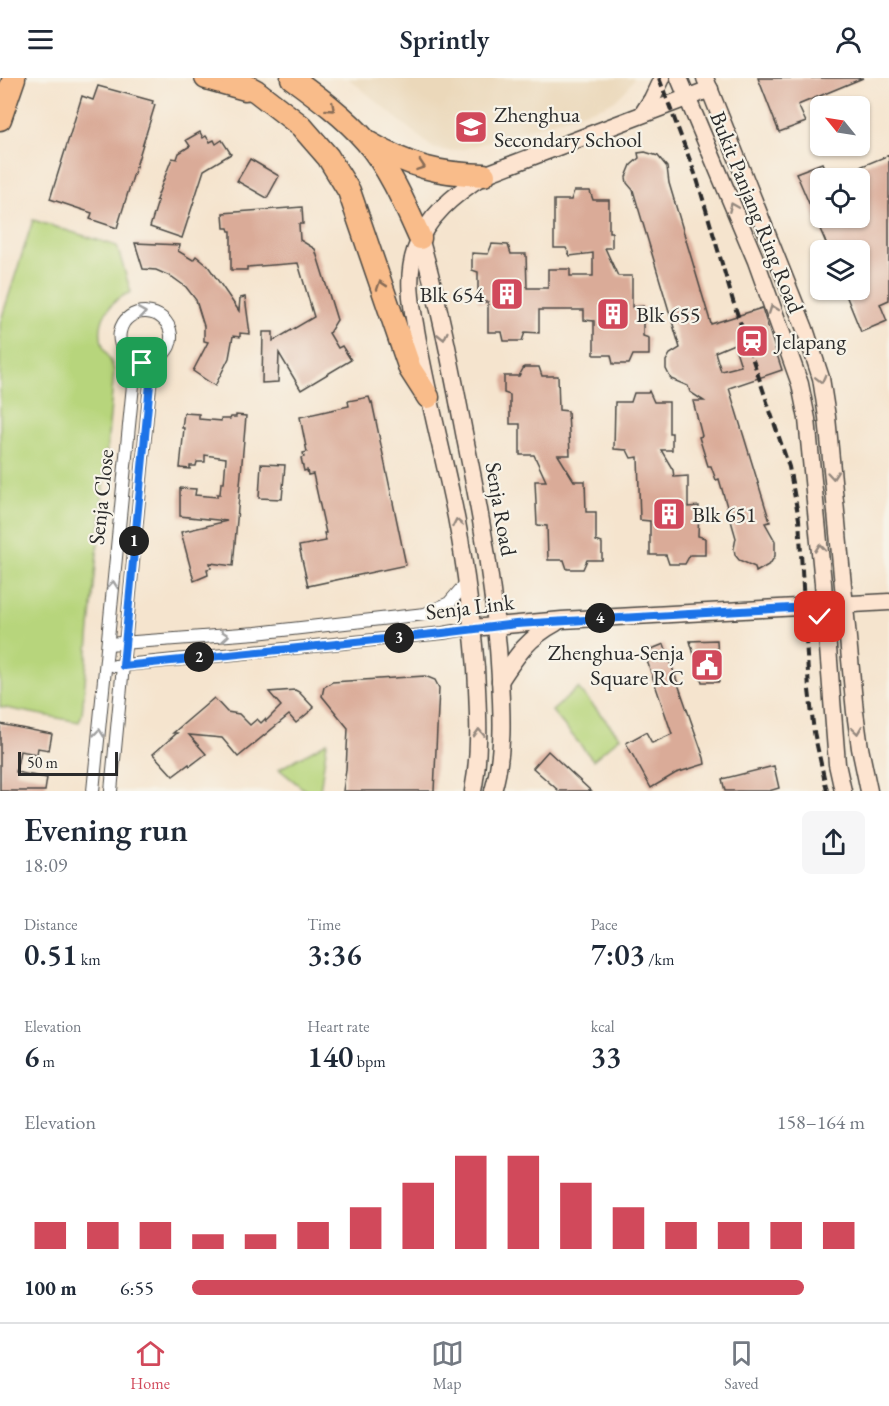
<!DOCTYPE html>
<html lang="en">
<head>
<meta charset="utf-8">
<style>
  :root { --surface:#fff; --page:#f6f6f7; --text:#1f2937; --muted:#747a83; --line:#e0e1e3; --accent:#d1495b }
  body { margin:0; font-family:"EB Garamond",serif; background:var(--page); color:var(--text); height:100vh; display:flex; flex-direction:column; font-size:22px; white-space:nowrap }
  * { box-sizing:border-box; margin:0 }
  p { font-size:20px; color:var(--muted) }
  .icon { flex:none; width:33px; height:33px; fill:none; stroke:currentColor; stroke-width:2; stroke-linecap:round; stroke-linejoin:round }
  .map { position:relative; height:713px; overflow:hidden }
  .side { display:flex; flex-direction:column; background:var(--surface); flex:1 }
  .side>* { flex:none }
  .needle { width:39px; rotate:300deg }
  .buttons { position:absolute; left:810px; top:18px; display:grid; gap:12px }
  .buttons a { display:grid; place-items:center; width:60px; height:60px; border-radius:9px; background:var(--surface); box-shadow:0 2px 4px #0004; font-size:30px }
  .scale { position:absolute; left:18px; bottom:15px; width:100px; box-sizing:border-box; padding-left:6px; border:3px solid #2b2b2b; border-top:0; font-size:16px; line-height:21px; white-space:nowrap; color:#2b2b2b; -webkit-text-stroke:4px #f7f3e8; paint-order:stroke }
  .pin { position:absolute; display:grid; place-items:center; width:51px; height:51px; color:#fff; margin:-26px; border-radius:12px; box-shadow:0 3px 9px #0006 }
  .km { position:absolute; width:30px; height:30px; margin:-15px; border-radius:50%; background:#222; color:#fff; font-size:16px; line-height:30px; text-align:center }
  .round { display:grid; place-items:center; flex:none; width:63px; height:63px; border-radius:9px; background:var(--page) }
  .summary { display:flex; align-items:center; justify-content:space-between; height:102px; padding:0 24px }
  h1 { font-size:33px; font-weight:600; line-height:45px }
  .stats { display:grid; grid-template-columns:repeat(3,1fr); gap:9px; height:102px; padding:6px 24px }
  .stats div { display:grid; align-content:center }
  .stats b { font-size:30px; font-weight:600 }
  .stats small { font-size:16px; font-weight:400 }
  .stats p { font-size:16px }
  .chart { height:168px; padding:12px 24px }
  .chart p { display:flex; justify-content:space-between }
  .chart svg { width:100%; height:108px; margin-top:6px; stroke:var(--accent); stroke-width:6 }
  ul { padding:0 24px; list-style:none; font-size:20px }
  li { display:grid; grid-template-columns:96px 72px 1fr; align-items:center; height:45px }
  li i { height:15px; border-radius:8px; background:var(--accent) }
  header { display:flex; justify-content:space-between; align-items:center; height:78px; padding:0 24px; background:var(--surface); font-size:27px; font-weight:600 }
  .menu { display:flex; justify-content:space-around; align-items:center; height:84px; border-top:2px solid var(--line); background:var(--surface); font-size:16px; color:var(--muted) }
  .menu a { display:grid; justify-items:center; gap:3px }
  .menu .selected { color:var(--accent) }
  .map>svg:first-child { display:block }
  .built { fill:#ebd8ba }
  .green { fill:#b7d57b; stroke:#718053; stroke-width:1.5 }
  .building { fill:#daab98; fill-rule:evenodd }
  .lines { fill:none; stroke-linecap:round; stroke-linejoin:round }
  .street-casing { stroke:#494743; stroke-width:14 }
  .secondary-casing { stroke:#494743; stroke-width:19 }
  .highway-casing { stroke:#494743; stroke-width:25 }
  .street { stroke:#fff; stroke-width:12 }
  .secondary { stroke:#fde4d0; stroke-width:16 }
  .highway { stroke:#f9bc8a; stroke-width:22 }
  .rail { stroke:#2b2b2b; stroke-width:4; stroke-dasharray:9 4.5; stroke-linecap:butt }
  .oneway { stroke:#886c56 }
  .oneway2 { stroke:#94887e }
  .oneway3 { stroke:#a0a0a0 }
  .route-casing { stroke:#fff; stroke-width:12 }
  .route { stroke:#1a73e8; stroke-width:8 }
  .labels { text-anchor:middle; dominant-baseline:central; stroke-width:4.5; stroke-linejoin:round; paint-order:stroke }
  .poi-label { font-size:22px; fill:#2b2b2b; stroke:#f7f3e8; text-anchor:start }
  .street-label { font-size:22px; fill:#2b2b2b; stroke:#f7f3e8 }
</style>
</head>
<body>
<header><svg class="icon" aria-label="menu" viewBox="0 0 24 24"><path d="M4 6h16M4 12h16M4 18h16"/></svg>Sprintly<svg class="icon" aria-label="person" viewBox="0 0 24 24"><circle cx="12" cy="8" r="4"/><path d="M4 21q1-7 8-7t8 7"/></svg></header>
<div class="map">
<svg width="889" height="713" viewBox="0 0 889 713">
  <rect width="100%" height="100%" fill="#f7f3e8"/>
  <filter id="ink" filterUnits="userSpaceOnUse"><feTurbulence type="fractalNoise" baseFrequency=".0167" numOctaves="2"/><feDisplacementMap in="SourceGraphic" scale="12" xChannelSelector="R" yChannelSelector="G"/><feConvolveMatrix kernelMatrix="1 2 1 2 8 2 1 2 1" color-interpolation-filters="sRGB"/></filter>
  <filter id="wash" filterUnits="userSpaceOnUse"><feTurbulence type="fractalNoise" baseFrequency=".008" numOctaves="4" result="noise"/><feDisplacementMap in="SourceGraphic" scale="24" xChannelSelector="R" yChannelSelector="G"/><feGaussianBlur stdDeviation="1.35" result="paint"/><feColorMatrix in="noise" values="0 0 0 0 0 0 0 0 0 0 0 0 0 0 0 0 0 1.4 0 .05"/><feComposite in="paint" operator="in"/></filter>
  <g filter="url(#wash)">
    <rect width="100%" height="100%" fill="#f5e4ce"/>
    <path class="built" d="M348,0H634L628,10L617,21L604,28L464,71L450,73L434,71Z"/>
    <g class="green">
      <path d="M33,142L117,168L131,214C109,222 95,244 103,268C106,277 113,284 114,294L82,636L79,644L0,629V245Z"/>
      <path d="M578,610L620,659L593,682L552,633Z"/>
      <path d="M327,664L320,713H306L279,691Z"/>
    </g>
    <g id="blocks">
      <g class="building">
        <path d="M758,0H863L798,27L806,44L779,54Z"/>
        <path d="M98,8L153,23L152,26L155,27L117,150L90,141L92,135L50,121L82,18L93,22Z"/>
        <path d="M200,54L203,60L206,58L210,64L214,62L216,66L222,62L231,76L204,92L182,160L150,149L158,123L156,122L172,80L177,81L179,75L190,68L186,62Z"/>
        <path d="M645,74L658,78L667,89L669,105L711,246L762,230L782,292L729,310L770,444L765,445L775,463V478L770,486L756,494L755,489L739,482L735,477L734,470L736,460L719,401L716,402L711,388H708L699,359L702,358L693,323H704L690,314L688,308L671,301L666,291V283L670,276L680,270L633,112L627,105L626,99L631,87L639,80L638,75ZM734,266L741,288L721,293L715,274Z"/>
        <path d="M889,77V222L880,226L887,243L861,254L844,212H860V172H829L796,95L822,85L829,100H820V140H860V100H833Z"/>
        <path d="M250,81L279,98L267,120L237,103Z"/>
        <path d="M574,113H590L593,122H609V154H612V170H605L618,198H632V229L643,228V258L649,260V277H633L629,286H613L611,277H594V243L584,242V232H539V255L525,254L522,263H504L502,254H488V224H478V194L472,192V175L488,176L492,166L508,167L511,176H526L527,210H548V191H570V198H593V175L570,178L566,170H554V122H571Z"/>
        <path d="M302,129L303,146H299L300,162L315,171L337,242L329,255L338,270L342,268L351,282L301,312L279,275L278,304L262,305L263,254H273V263L314,239L298,185L247,189V192H231V153H229L228,150H224L223,135Z"/>
        <path d="M135,165L180,167L178,173L193,182L196,178L208,188L239,233L240,220L245,219L250,256L240,255V259L233,258L229,280L215,308L193,293L208,264L204,263V248L196,222L186,209L172,199L156,192L143,191Z"/>
        <path d="M524,289H539L542,298H558L559,332L568,333L570,377H558L574,403H585L586,434H596V463L602,465V482H587L583,491H567L564,482H548L547,448L537,447L535,403H546L534,377H520V346H510V317L504,315V298H519Z"/>
        <path d="M649,313L654,324H669V355H672V372H661L673,392L674,399L688,398V429L699,428L698,458L705,460V477H690L685,486H669L666,477H650V443L640,442L638,379L631,380L627,372L614,371L615,324H631L634,315H648Z"/>
        <path d="M369,319L371,325L372,324L406,487L308,508L299,468L326,463L324,455H326L313,396L308,397L307,392L304,393L301,380L304,379L303,375L307,374L300,339L349,328L348,323Z"/>
        <path d="M184,335L199,336V341L221,343V341H230L231,339H236V337L246,338L233,488L210,485L211,490L207,491L208,497L194,503L181,454L227,443L180,438V410L196,411L195,417L217,419V416H220L221,405H224L226,380L205,377V384H197L196,388H190V391L180,390L184,350H182Z"/>
        <path d="M261,386L285,387L282,421L259,420Z"/>
        <path d="M717,562L719,604H702L690,563Z"/>
        <path d="M664,566L704,680L705,686L676,695L651,710L626,665L646,654L652,665L672,656L644,574Z"/>
        <path d="M425,598L435,602L439,610L434,713H343L346,692L348,650L322,618L324,609L332,604Z"/>
        <path d="M295,612L299,614L314,630L296,645L289,637L238,679L222,660L189,657L206,676L190,688L189,686L173,698L153,676L177,655H173L214,620L227,634L239,636L250,647L257,641L261,645L265,641L266,643L281,628L269,614Z"/>
        <path d="M0,646L52,656L49,672L38,670L37,676L20,673L16,694L47,700L45,713H0Z"/>
        <path d="M548,673L591,713H559L533,690Z"/>
        <path d="M774,688L779,710L769,713H725L722,701Z"/>
      </g>
    </g>
  </g>
  <g filter="url(#ink)">
    <use href="#blocks" fill-opacity="0" stroke="#494743" stroke-width="1.5"/>
    <g class="lines">
      <defs>
        <g id="street">
          <path d="M127,278L142,285L159,281"/>
          <path d="M108,566L256,555L425,536L449,525L468,503"/>
          <path d="M115,588L443,555L472,550"/>
          <path d="M93,713L133,307C133,301 133,295 131,289C128,276 117,268 120,254C125,226 168,228 171,257C172,270 163,275 157,285C153,291 152,299 150,307L111,713"/>
        </g>
        <g id="secondary">
          <path d="M679,0L756,183L800,306L807,341L823,505L837,686L843,713"/>
          <path d="M705,0L805,251L821,300L827,339L855,634L860,670L869,713"/>
          <path d="M643,35L652,21L662,0"/>
          <path d="M420,160C440,227 453,297 466,365C482,443 496,520 500,600C502,638 504,676 493,713"/>
          <path d="M472,550L562,542L889,524"/>
          <path d="M500,603C517,577 528,560 556,545"/>
          <path d="M473,713C481,672 478,632 476,590C471,531 464,473 451,415C440,364 427,314 418,263C413,233 405,203 415,173C426,139 455,116 484,97L710,11"/>
        </g>
        <g id="highway">
          <path d="M206,0L245,11"/>
          <path d="M232,0L256,13L301,48L328,79L349,113L410,291L428,319"/>
          <path d="M292,0C318,19 345,39 366,63C389,89 406,129 420,160"/>
          <path d="M0,41L14,0"/>
          <path d="M369,65C409,88 438,96 484,97"/>
        </g>
      </defs>
      <use href="#street" class="street-casing"/>
      <use href="#secondary" class="secondary-casing"/>
      <use href="#highway" class="highway-casing"/>
      <use href="#street" class="street"/>
      <use href="#secondary" class="secondary"/>
      <use href="#highway" class="highway"/>
      <path class="rail" d="M659,0L697,101L733,223L789,389L799,441L809,612L814,654L827,713"/>
    </g>
    <defs><path id="oneway-chevron" d="M-2-3.5L2.5 0L-2 3.5" fill="none" stroke-width="1.6" stroke-linecap="round" stroke-linejoin="round" transform="scale(1.5)"/></defs>
    <g class="oneway">
      <use href="#oneway-chevron" transform="translate(331 30) rotate(41)"/>
      <use href="#oneway-chevron" transform="translate(421 88) rotate(19)"/>
      <use href="#oneway-chevron" transform="translate(381 207) rotate(-109)"/>
    </g>
    <g class="oneway2">
      <use href="#oneway-chevron" transform="translate(733 129) rotate(-113)"/>
      <use href="#oneway-chevron" transform="translate(773 231) rotate(-110)"/>
      <use href="#oneway-chevron" transform="translate(443 258) rotate(77)"/>
      <use href="#oneway-chevron" transform="translate(821 301) rotate(76)"/>
      <use href="#oneway-chevron" transform="translate(833 397) rotate(85)"/>
      <use href="#oneway-chevron" transform="translate(457 445) rotate(-101)"/>
      <use href="#oneway-chevron" transform="translate(820 470) rotate(-96)"/>
      <use href="#oneway-chevron" transform="translate(857 652) rotate(82)"/>
      <use href="#oneway-chevron" transform="translate(479 655) rotate(-92)"/>
    </g>
    <g class="oneway3">
      <use href="#oneway-chevron" transform="translate(142 235) rotate(-9)"/>
      <use href="#oneway-chevron" transform="translate(113 507) rotate(-84)"/>
      <use href="#oneway-chevron" transform="translate(225 558) rotate(-5)"/>
      <use href="#oneway-chevron" transform="translate(99 655) rotate(-84)"/>
    </g>
  </g>
  <g class="lines" filter="url(#ink)">
    <defs>
      <path id="route" d="M142,285L159,281L152,296L150,306L123,588L443,555L516,546L808,529L820,539"/>
    </defs>
    <use href="#route" class="route-casing"/>
    <use href="#route" class="route"/>
  </g>
  <defs>
    <symbol id="school-square" viewBox="-11 -11 22 22"><rect x="-9" y="-9" width="18" height="18" rx="4" fill="#d1495b" stroke="#f7f3e8"/><path d="M0-5L7-2L0 1L-7-2ZM-4 1L0 2.5L4 1V4Q0 6-4 4Z" fill="#fff"/></symbol>
    <symbol id="building-square" viewBox="-11 -11 22 22"><rect x="-9" y="-9" width="18" height="18" rx="4" fill="#d1495b" stroke="#f7f3e8"/><path d="M-4-6H4V6H1V3H-1V6H-4ZM-2.5-4.3h1.7v1.8h-1.7ZM.8-4.3h1.7v1.8H.8ZM-2.5-1h1.7V.8h-1.7ZM.8-1h1.7V.8H.8Z" fill="#fff"/></symbol>
    <symbol id="station-square" viewBox="-11 -11 22 22"><rect x="-9" y="-9" width="18" height="18" rx="4" fill="#d1495b" stroke="#f7f3e8"/><path d="M-3-6H3Q5-6 5-4V2Q5 4 3 4L4.5 6H3L1.5 4h-3L-3 6H-4.5L-3 4Q-5 4-5 2V-4Q-5-6-3-6ZM-3.5-4v3h7v-3ZM-3.5 1v1.5H-2V1ZM2 1v1.5H3.5V1Z" fill="#fff"/></symbol>
    <symbol id="civic-square" viewBox="-11 -11 22 22"><rect x="-9" y="-9" width="18" height="18" rx="4" fill="#d1495b" stroke="#f7f3e8"/><path d="M-.6-6.5H3V-4.5H.6V-3L4-1V1h2V6H-6V1h2V-1L-.6-3ZM-1.2 2.5V6h2.4V2.5Z" fill="#fff"/></symbol>
  </defs>
  <g fill-rule="evenodd">
    <use href="#school-square" x="452" y="30" width="38" height="38"/>
    <use href="#building-square" x="488" y="197" width="38" height="38"/>
    <use href="#building-square" x="594" y="217" width="38" height="38"/>
    <use href="#station-square" x="733" y="244" width="38" height="38"/>
    <use href="#building-square" x="650" y="417" width="38" height="38"/>
    <use href="#civic-square" x="688" y="568" width="38" height="38"/>
  </g>
  <g class="labels">
    <g class="poi-label">
      <text x="494" y="36">Zhenghua<tspan x="494" dy="25">Secondary School</tspan></text>
      <text x="484" y="216" text-anchor="end">Blk 654</text>
      <text x="636" y="236">Blk 655</text>
      <text x="775" y="263">Jelapang</text>
      <text x="692" y="436">Blk 651</text>
      <text x="684" y="574" text-anchor="end">Zhenghua-Senja<tspan x="684" dy="25">Square RC</tspan></text>
    </g>
    <g class="street-label">
      <text transform="translate(757 134) rotate(68)">Bukit Panjang Ring Road</text>
      <text transform="translate(101 419) rotate(-84)">Senja Close</text>
      <text transform="translate(501 431) rotate(80)">Senja Road</text>
      <text transform="translate(470 529) rotate(-7)">Senja Link</text>
    </g>
  </g>
</svg>
<div class="buttons">
<a><svg class="needle" viewBox="-14 -14 28 28"><path d="M0-13l5 13h-10z" fill="#e53935"/><path d="M0 13l5-13h-10z" fill="#747a83"/></svg></a>
<a><svg class="icon" aria-label="locate" viewBox="0 0 24 24"><circle cx="12" cy="12" r="6"/><path d="M12 2v4M12 18v4M2 12h4M18 12h4"/></svg></a>
<a><svg class="icon" aria-label="layers" viewBox="0 0 24 24"><path d="M12 4l9 5-9 5-9-5zM3 14l9 5 9-5"/></svg></a>
</div>
<div class="scale">50 m</div>
<div class="pin" style="left:142px;top:285px;background:#1e9e55"><svg class="icon" aria-label="arrive" viewBox="0 0 24 24"><path d="M6 21V4h12l-3 4 3 4H6"/></svg></div>
<div class="pin" style="left:820px;top:539px;background:#d93025"><svg class="icon" aria-label="check" viewBox="0 0 24 24"><path d="M5 12l5 5 9-10"/></svg></div>
<b class="km" style="left:134px;top:463px">1</b>
<b class="km" style="left:199px;top:579px">2</b>
<b class="km" style="left:399px;top:560px">3</b>
<b class="km" style="left:600px;top:540px">4</b>
</div>
<section class="side">
<div class="summary"><div><h1>Evening run</h1><p>18:09</p></div><a class="round"><svg class="icon" aria-label="share" viewBox="0 0 24 24"><path d="M12 15V3M7 8l5-5 5 5M5 13v7h14v-7"/></svg></a></div>
<div class="stats">
<div><p>Distance</p><b>0.51<small> km</small></b></div>
<div><p>Time</p><b>3:36</b></div>
<div><p>Pace</p><b>7:03<small> /km</small></b></div>
</div>
<div class="stats">
<div><p>Elevation</p><b>6<small> m</small></b></div>
<div><p>Heart rate</p><b>140<small> bpm</small></b></div>
<div><p>kcal</p><b>33</b></div>
</div>
<div class="chart"><p><span>Elevation</span>158–164 m</p>
<svg viewBox="0 0 160 44" preserveAspectRatio="none"><path d="M5 44V33M15 44V33M25 44V33M35 44V38M45 44V38M55 44V33M65 44V27M75 44V17M85 44V6M95 44V6M105 44V17M115 44V27M125 44V33M135 44V33M145 44V33M155 44V33"/></svg>
</div>
<ul>
<li><b>100 m</b>6:55<i style="width:91%"></i></li>
</ul>
</section>
<nav class="menu">
<a class="selected"><svg class="icon" aria-label="home" viewBox="0 0 24 24"><path d="M3 11l9-7 9 7M6 9v11h12V9"/></svg>Home</a>
<a><svg class="icon" aria-label="map" viewBox="0 0 24 24"><path d="M3 6l6-2 6 2 6-2v14l-6 2-6-2-6 2zM9 4v14M15 6v14"/></svg>Map</a>
<a><svg class="icon" aria-label="saved" viewBox="0 0 24 24"><path d="M7 4h10v16l-5-4-5 4z"/></svg>Saved</a>
</nav>
</body>
</html>
